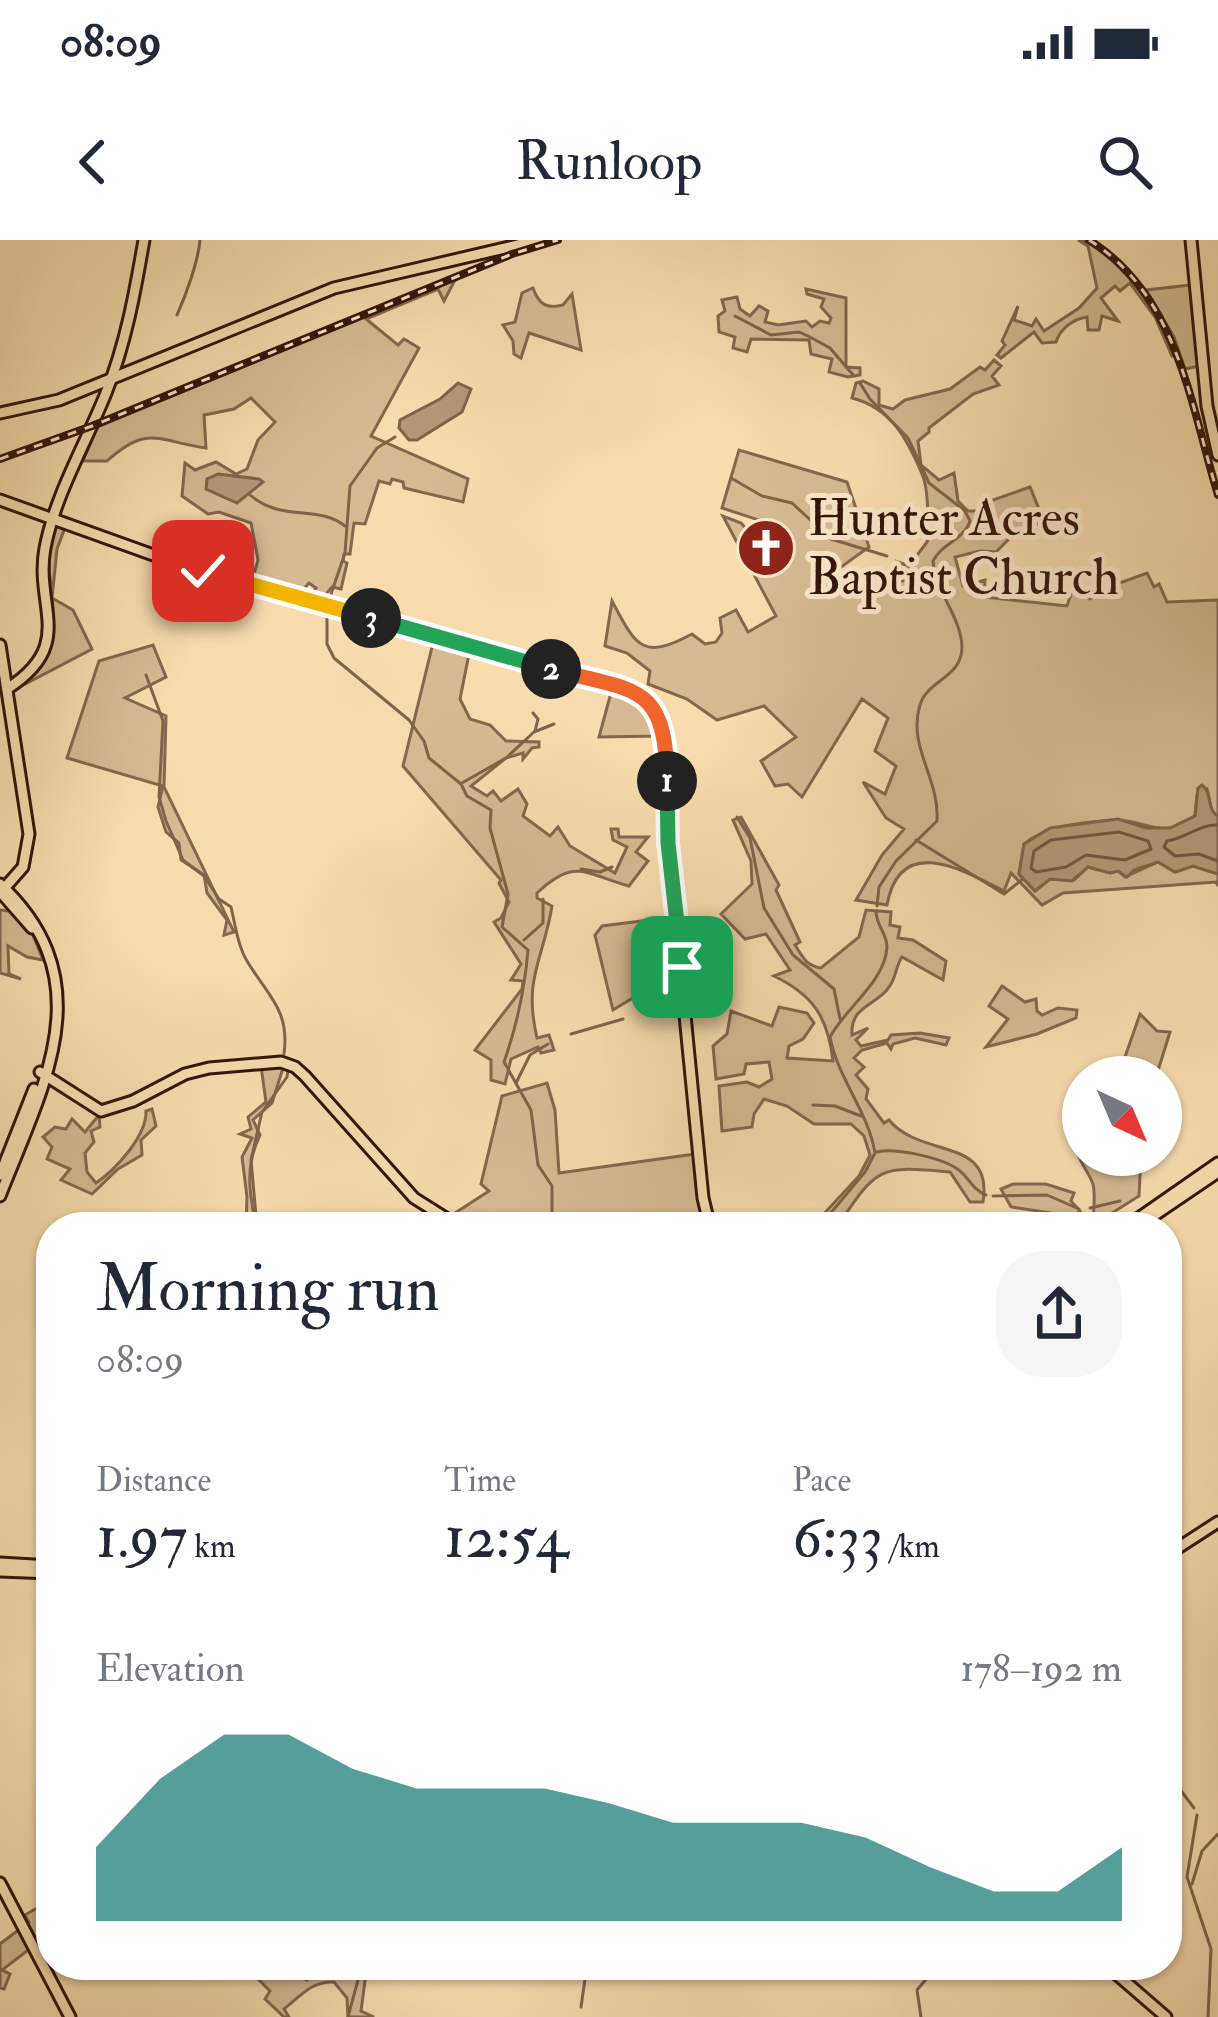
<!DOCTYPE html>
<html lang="en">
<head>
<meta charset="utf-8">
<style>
  :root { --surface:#fff; --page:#f6f6f7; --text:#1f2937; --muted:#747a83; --accent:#0f766e }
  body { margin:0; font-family:"IM FELL Double Pica",serif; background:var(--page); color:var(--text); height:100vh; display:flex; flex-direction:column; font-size:45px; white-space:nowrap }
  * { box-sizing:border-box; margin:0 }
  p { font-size:39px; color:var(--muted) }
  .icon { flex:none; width:66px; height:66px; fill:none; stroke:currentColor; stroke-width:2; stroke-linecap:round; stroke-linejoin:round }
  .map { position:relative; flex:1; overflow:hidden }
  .drawer { position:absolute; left:36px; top:972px; width:1146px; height:768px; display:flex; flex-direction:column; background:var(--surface); border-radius:48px; box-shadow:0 3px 9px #0004 }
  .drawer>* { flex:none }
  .needle { width:78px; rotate:136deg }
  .tools { position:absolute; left:1062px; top:816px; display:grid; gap:24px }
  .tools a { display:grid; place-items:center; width:120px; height:120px; border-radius:50%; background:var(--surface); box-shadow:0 3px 9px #0004; font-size:60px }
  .pin { position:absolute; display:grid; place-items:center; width:102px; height:102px; color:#fff; margin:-51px; border-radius:24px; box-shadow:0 6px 18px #0006 }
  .km { position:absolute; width:60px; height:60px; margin:-30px; border-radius:50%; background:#222; color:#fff; font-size:33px; line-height:60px; text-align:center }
  .round { display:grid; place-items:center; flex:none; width:126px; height:126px; border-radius:48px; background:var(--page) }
  .overview { display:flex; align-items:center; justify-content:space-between; height:204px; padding:0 60px }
  h1 { font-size:66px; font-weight:600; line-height:90px }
  .metrics { display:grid; grid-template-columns:repeat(3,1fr); gap:18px; height:204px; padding:12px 60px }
  .metrics div { display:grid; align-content:center }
  .metrics b { font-size:60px; font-weight:600 }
  .metrics small { font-size:33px; font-weight:400 }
  .metrics p { font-size:33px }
  .chart { height:336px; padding:24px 60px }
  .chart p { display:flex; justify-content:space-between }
  .chart svg { width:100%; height:216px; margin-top:12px; fill:var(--accent); opacity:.7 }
  .status { display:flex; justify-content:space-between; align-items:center; height:84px; padding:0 60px; background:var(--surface); direction:ltr }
  .status svg { height:33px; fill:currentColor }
  header { display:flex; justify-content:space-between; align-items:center; height:156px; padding:0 60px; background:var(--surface); font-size:54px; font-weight:600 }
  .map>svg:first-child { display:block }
  .green { fill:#d6ba92; stroke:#84674e; stroke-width:3 }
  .water { fill:#b49876; stroke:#80634a; stroke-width:3 }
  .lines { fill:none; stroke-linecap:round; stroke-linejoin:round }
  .shore { stroke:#725640; stroke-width:3 }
  .stream { stroke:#80634a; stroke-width:3 }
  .major-casing { stroke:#311409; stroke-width:15 }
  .major { stroke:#f8dcae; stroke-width:9 }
  .rail-casing { stroke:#311409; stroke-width:8 }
  .rail { stroke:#fae8ca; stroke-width:3; stroke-dasharray:9; stroke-linecap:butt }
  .split-1-casing { stroke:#fff; stroke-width:24 }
  .split-2-casing { stroke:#fff; stroke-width:24 }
  .split-3-casing { stroke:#fff; stroke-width:24 }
  .split-4-casing { stroke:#fff; stroke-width:24 }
  .split-1 { stroke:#22a559; stroke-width:15 }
  .split-2 { stroke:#f0652b; stroke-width:15 }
  .split-3 { stroke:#22a559; stroke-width:15 }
  .split-4 { stroke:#f5b400; stroke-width:15 }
  .labels { text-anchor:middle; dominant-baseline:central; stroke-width:10; stroke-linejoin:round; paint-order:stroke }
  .poi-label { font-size:51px; fill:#311409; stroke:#fae8ca; text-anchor:start }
</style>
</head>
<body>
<div class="status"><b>08:09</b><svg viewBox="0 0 49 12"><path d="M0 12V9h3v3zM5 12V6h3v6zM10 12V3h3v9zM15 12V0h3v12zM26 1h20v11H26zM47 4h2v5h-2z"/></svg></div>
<header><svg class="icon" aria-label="back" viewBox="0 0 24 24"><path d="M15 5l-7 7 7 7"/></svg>Runloop<svg class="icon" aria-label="search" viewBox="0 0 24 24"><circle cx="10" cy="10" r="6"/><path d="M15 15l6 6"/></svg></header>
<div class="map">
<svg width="1218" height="1777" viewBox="0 0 1218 1777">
  <rect width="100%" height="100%" fill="#f8dcae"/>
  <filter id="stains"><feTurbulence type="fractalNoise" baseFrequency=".00167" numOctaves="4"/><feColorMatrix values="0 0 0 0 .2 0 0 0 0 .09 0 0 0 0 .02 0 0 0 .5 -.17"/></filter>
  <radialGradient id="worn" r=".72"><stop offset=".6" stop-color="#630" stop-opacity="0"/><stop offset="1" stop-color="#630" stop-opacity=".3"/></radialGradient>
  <g class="green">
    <path d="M1078,0C1122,3 1162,78 1177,115L1172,116L1155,77L1130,43L1120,51L1115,46L1101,58L1118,81L1102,76L1099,90H1088L1087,77C1073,79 1060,89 1056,102L1042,103L1034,92L1001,118L997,115L1005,105L1002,101L1018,66L1014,80L1032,86L1036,79L1044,91L1079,68L1097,48L1088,6Z"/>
    <path d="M456,38L444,61L438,49L366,79L398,105L404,99L419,108L371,196L468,239L463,262L404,248L403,242L392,239L390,244L379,241L365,284L354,283L350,314H344L343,321L347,323L341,349L332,347L321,360L309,357L316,348L309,343L299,354L252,341L258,320L251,283L219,272L208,274L182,256L185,223L195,230L216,222L236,234L247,229L258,200L275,182L251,158L234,169L204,175L206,208C157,201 148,184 107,221H83L97,187Z"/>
    <path d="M1191,45L1199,126L1185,129L1174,97L1146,50Z"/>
    <path d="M533,48C539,65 547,69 563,65L572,54L581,110L529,93L521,118L514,114L513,101L503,85L515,82L522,53Z"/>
    <path d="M806,49L846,58V127L860,128V135L848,137L829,132L832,119L811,114L809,100L751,99L747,112L733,108L735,97L719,92L718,76L725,71L722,60L737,57L740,69L750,76L759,66L768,71L765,82L778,85L806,81L812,87L820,81L829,83L831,78L821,67L824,59L807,54Z"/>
    <path d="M994,120L1001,126L992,136L999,145L973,154L929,188V192L918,201L921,225L939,240L954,233L958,261L968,271H983L993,260L1030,247L1044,281L1014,294L996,312L980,311L955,317L963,346L985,340L984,357L1067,366L1074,345L1090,359L1111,346L1147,333L1154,347L1159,344L1167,362L1218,360V576L1212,572L1207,549L1197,555L1195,576C1162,603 1144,578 1114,580C1082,583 1049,584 1024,604L1019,634L1035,651L1050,639L1074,640L1088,627L1110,633L1118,631L1125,637L1158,622L1175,632L1193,626L1218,634V646L1216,642L1063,653L1042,665L1011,633L1004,651C963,630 900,593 887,665L856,660L882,615L904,589L886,578L863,542L885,554L896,526L875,511L888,478L862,459L802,557L788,544L775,546L761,521L796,497L764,466L717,480L687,459L648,444L650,431L627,413L605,406L612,361C636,406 642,421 692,394L705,404L716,402L722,393L720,378L736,370L748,392L776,376L723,276L741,283L751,294L748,308L762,324L781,313L771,284L722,268L739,210L847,242L869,307L823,340L882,348L908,339L898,322L909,326L927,302L929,293C927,276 929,250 922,234C908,201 892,168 852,158L856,143L863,141L879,149V165L893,169L905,160L950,149L980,127L985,130Z"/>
    <path d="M56,282L66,285L57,309L52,358L73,370L92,409L10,452C27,434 52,402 53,377C54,338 41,324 56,282Z"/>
    <path d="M434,399L470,409L460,459L470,479L490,485L506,501L539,502V507L532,508L523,519V513L506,518L471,546L487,556L493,551L501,561L518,549L527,564L523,576L550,596L558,587L570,606L615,633L627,607L613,600L611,589H618L619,597H648L636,612L648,621L629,646C585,634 576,617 537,653V658L552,666C543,721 523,738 537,798L549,795L554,810L541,813L538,807L511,819L505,844L491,840V820L475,810L522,749L523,741L511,740L521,724L494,682L501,678L509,662L499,643L501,640L403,526Z"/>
    <path d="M153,405L166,437L125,458L166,476L164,547L234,692L224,695L227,680L207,653L204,635L181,620L179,603L166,592L158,567L163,546L67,518L99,421Z"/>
    <path d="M612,449C640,457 654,467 663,496L599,497Z"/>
    <path d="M741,577L779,645L776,650L800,702L795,705C803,717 805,725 821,728L859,697L866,670L891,672L890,685L900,687L898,698L913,700L946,721L943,740L902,717C896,726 896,736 891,744C879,766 850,764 852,795L868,788L856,800L861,806L888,800L891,795L920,793L949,798L946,805L915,798L893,804L891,809L887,803L862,810L854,818L864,827L856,835L868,849L866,859L884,883L889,880C921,919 994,896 983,962H970L950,932C878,925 877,927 837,987H796L809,977L820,978L859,936L870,915L864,896L851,884H814L787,866L764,859L754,874L752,887L722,891L719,846L747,842L759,847L772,839L769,822L746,824L744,834L716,839L713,806L727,794L731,771L772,786L779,767L807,773L814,783L803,799L789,806L787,818L833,821C828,777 813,755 774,736L790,730L766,694L745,699L721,674L752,644L751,621L733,580Z"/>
    <path d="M0,670L17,672L33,695L43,720L27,717L8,706L9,734L21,739L0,733Z"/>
    <path d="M674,677L677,712L652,720L659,742L613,770L595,695L602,686Z"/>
    <path d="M1002,746L1025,762L1036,759L1037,771L1042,775L1058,768L1077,770L1076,778L1037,794L986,807L1008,779L989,766Z"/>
    <path d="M1140,774L1157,791L1170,792L1156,837H1118Z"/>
    <path d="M284,825L272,863L253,880L260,895C244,928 250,954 256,987H246L247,957L242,917L252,898L240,894L251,889L248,877L266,862L261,826Z"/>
    <path d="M547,843L555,870L559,933L695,914L707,987H467L449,977L489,951L481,944L502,856Z"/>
    <path d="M152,869L156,886L141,900L142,915L118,929L92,954L61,940L70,929L47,919L52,907L43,897L55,887L66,889L72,879L85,892L99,875L100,887L91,891L94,902L85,913L87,932L96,943C115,930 147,896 146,871Z"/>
    <path d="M1083,889V915H1141L1139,956L1093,985C1093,973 1096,955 1093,944C1085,923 1067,912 1083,889Z"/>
    <path d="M1013,944H1046L1074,953L1071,961L1080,971L1072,978L1079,987H1053L1051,973L1011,967L1001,949Z"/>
    <path d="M51,1660V1704L43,1707L37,1698L27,1711L2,1730L10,1734L4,1749L0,1748V1704L29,1682L25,1675Z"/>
    <path d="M244,1725H283L301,1732L306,1725L305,1733L310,1734L321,1725H357L366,1733L361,1771L374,1777H348L347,1758L334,1742C311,1741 301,1756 284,1769L289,1777H284L265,1759L270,1751Z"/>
  </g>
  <g class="water">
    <path d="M458,143L471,149L462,172L417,200H409L399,188L400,180L440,159Z"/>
    <path d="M218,234L259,239L263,242L237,263L206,249L207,239Z"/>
    <path d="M1202,545C1213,553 1206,570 1218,576V634L1193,626L1175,632L1158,622L1134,630L1127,637L1118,631L1110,633L1088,627L1072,641L1050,639L1035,651L1019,634L1024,604L1050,588L1118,579L1146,588H1170L1195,576L1198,548Z"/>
  </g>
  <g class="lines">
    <g class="shore">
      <path d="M1218,585C1200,584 1186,598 1167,601L1164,607L1175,616L1199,614L1218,621"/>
      <path d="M1119,592L1148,601L1151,609L1125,620L1086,615L1066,627L1036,632L1031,628L1034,611L1051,600Z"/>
    </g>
    <g class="stream">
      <path d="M177,75C186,55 198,22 200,0"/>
      <path d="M735,76L771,95L799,92L808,96L830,108L854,136"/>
      <path d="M860,143L870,159L908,198L929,243L965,271L970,281C965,299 942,303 933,321C935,352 961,376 962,407C962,438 927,440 920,465C907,506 940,539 937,581L896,621L879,647L877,666"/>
      <path d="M731,238L762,256L792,263L831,299L887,316"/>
      <path d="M249,254C281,283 318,264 345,286"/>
      <path d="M908,329L932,332"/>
      <path d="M329,360L345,313L350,246L377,208L395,197"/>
      <path d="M327,370V404L334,418L409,480L424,501L429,518L461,544L467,556L491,570L490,588L508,654L502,687L528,710C525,746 516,788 504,822L531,870L538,925L552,946V976L543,987"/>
      <path d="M146,435L163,481L159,557L166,581L183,620L204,636L219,659L231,667C235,684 238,706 247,721C268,756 290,770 284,814"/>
      <path d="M533,473L538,479L535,491"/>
      <path d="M462,543L506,518L534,492L554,484"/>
      <path d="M737,577L750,598L764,668L793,715L834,749L840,779"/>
      <path d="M916,600L1004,654L1023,639"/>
      <path d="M581,629L600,632L612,627"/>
      <path d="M524,700L543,683V659"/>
      <path d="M571,794L623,779"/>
      <path d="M516,843L530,815L548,804"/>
      <path d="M813,865L835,866L861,876"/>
      <path d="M877,912C894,907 941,918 956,928C969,936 971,949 986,955"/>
      <path d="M993,956L1047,955L1079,969"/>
      <path d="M1090,968L1120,961"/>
      <path d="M465,978L480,987"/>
      <path d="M257,987L251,920L262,872L287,837L288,830"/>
      <path d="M819,987L865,932L875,913C868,871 838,839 830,797C846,767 885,742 887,707C887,693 876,686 876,671"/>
      <path d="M1167,1532L1194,1568"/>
      <path d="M1197,1575L1187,1637L1211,1709L1208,1777"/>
      <path d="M1192,1644L1202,1611L1218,1594"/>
      <path d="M265,1725L307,1740L331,1725"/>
      <path d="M347,1725L358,1740L348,1777"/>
      <path d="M581,1767L587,1725"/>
      <path d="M921,1777L917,1750L928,1737L930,1725"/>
    </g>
    <defs>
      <g id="major">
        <path d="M1191,0L1207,166L1218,215"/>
        <path d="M0,173L59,160L334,48L539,0"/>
        <path d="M0,260L170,321L628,450L657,471L666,500L668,603L703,958L710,987"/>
        <path d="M0,405L29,594L23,627L1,652"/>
        <path d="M7,449C77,404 34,367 45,308C55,255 86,203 106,153C126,103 135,52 144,0"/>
        <path d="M0,644C104,741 43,846 0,956"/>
        <path d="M4,656L32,688"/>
        <path d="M40,832L101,871L133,861L185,834L209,828L281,822L295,827L305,836L414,958L460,987"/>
        <path d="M0,935L34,849"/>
        <path d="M1126,987L1218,923"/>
        <path d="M1137,987L1218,932"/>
        <path d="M1167,1315L1218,1282"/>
        <path d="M0,1323L51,1326"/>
        <path d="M0,1331L51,1333"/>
        <path d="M0,1643L70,1777"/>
        <path d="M1106,1725L1166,1777"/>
      </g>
    </defs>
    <use href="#major" class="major-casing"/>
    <use href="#major" class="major"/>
    <defs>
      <g id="rail">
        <path d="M1089,0C1178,56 1190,163 1218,255"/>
        <path d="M0,219L92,186L512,14L558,0"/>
      </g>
    </defs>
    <use href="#rail" class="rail-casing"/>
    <use href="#rail" class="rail"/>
  </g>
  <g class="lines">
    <defs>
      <path id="split-1" d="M667,541L668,603L682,727"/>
      <path id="split-2" d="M551,429C635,452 666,441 667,541"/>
      <path id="split-3" d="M371,378L551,429"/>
      <path id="split-4" d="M203,331L371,378"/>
    </defs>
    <use href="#split-1" class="split-1-casing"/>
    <use href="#split-2" class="split-2-casing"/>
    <use href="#split-3" class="split-3-casing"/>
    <use href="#split-4" class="split-4-casing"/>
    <use href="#split-1" class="split-1"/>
    <use href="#split-2" class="split-2"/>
    <use href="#split-3" class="split-3"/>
    <use href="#split-4" class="split-4"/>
  </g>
  <defs>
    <symbol id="church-disc" viewBox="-11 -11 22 22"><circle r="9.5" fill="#8f2418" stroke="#fae8ca"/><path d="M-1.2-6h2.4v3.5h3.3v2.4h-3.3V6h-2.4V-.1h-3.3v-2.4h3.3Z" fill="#fff"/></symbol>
  </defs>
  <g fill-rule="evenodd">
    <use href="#church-disc" x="733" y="275" width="66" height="66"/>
  </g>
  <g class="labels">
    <g class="poi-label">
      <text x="808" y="279">Hunter Acres<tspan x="808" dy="59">Baptist Church</tspan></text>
    </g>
  </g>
  <rect width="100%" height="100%" filter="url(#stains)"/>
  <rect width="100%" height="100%" fill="url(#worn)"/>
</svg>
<div class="tools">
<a><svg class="needle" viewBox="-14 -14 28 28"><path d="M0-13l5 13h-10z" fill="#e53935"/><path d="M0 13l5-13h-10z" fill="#747a83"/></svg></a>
</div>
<div class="pin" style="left:682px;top:727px;background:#1e9e55"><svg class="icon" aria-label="arrive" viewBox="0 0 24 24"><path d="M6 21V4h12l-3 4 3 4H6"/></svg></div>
<div class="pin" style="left:203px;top:331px;background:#d93025"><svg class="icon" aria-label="check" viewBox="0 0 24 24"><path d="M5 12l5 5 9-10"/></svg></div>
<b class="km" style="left:667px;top:541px">1</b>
<b class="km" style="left:551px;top:429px">2</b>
<b class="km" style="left:371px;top:378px">3</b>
<section class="drawer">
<div class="overview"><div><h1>Morning run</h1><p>08:09</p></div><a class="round"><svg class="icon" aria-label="share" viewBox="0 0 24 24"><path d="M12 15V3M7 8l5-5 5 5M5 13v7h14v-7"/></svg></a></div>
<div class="metrics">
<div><p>Distance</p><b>1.97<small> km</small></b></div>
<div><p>Time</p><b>12:54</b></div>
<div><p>Pace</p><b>6:33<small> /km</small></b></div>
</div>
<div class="chart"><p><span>Elevation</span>178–192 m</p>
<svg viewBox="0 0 160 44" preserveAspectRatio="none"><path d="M0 44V29L10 15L20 6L30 6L40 13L50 17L60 17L70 17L80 20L90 24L100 24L110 24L120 27L130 33L140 38L150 38L160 29V44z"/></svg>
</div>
</section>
</div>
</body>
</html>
